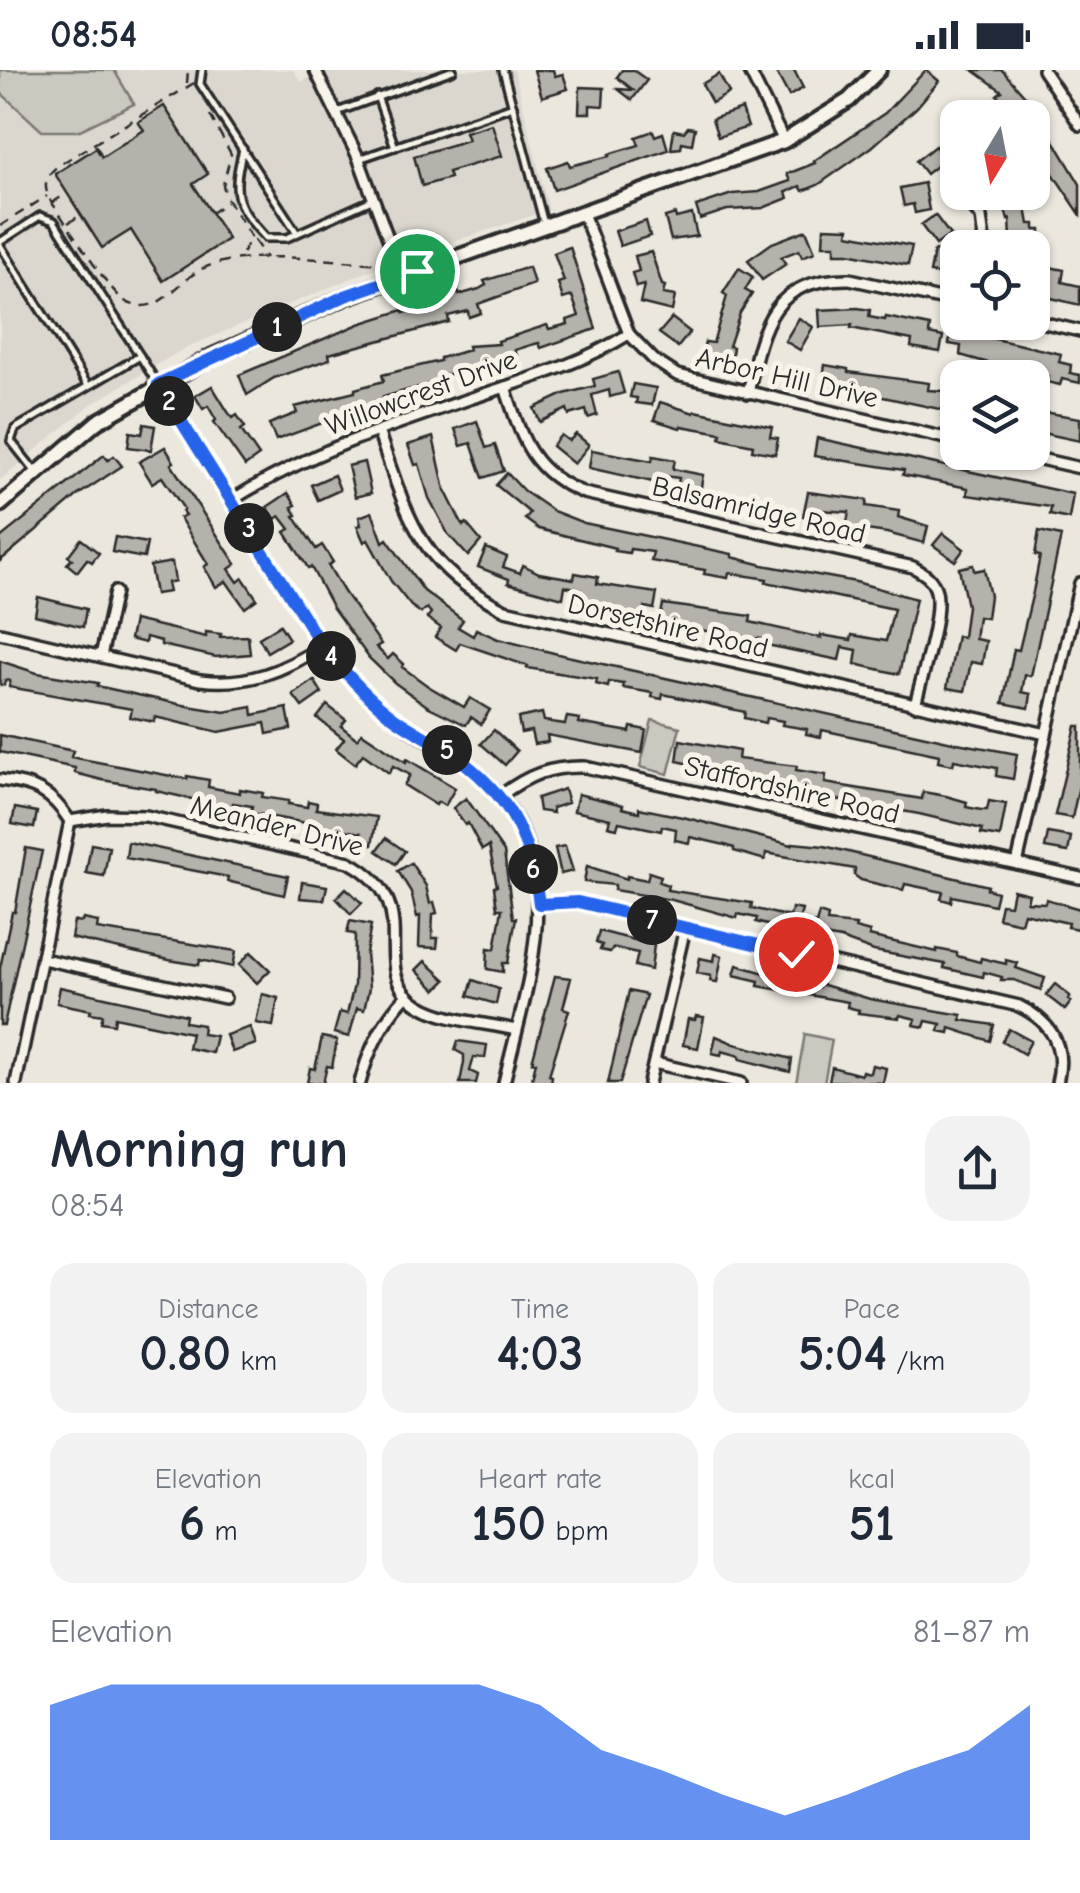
<!DOCTYPE html>
<html lang="en">
<head>
<meta charset="utf-8">
<style>
  :root { --surface:#fff; --page:#f2f2f3; --text:#1f2937; --muted:#747a83; --accent:#2563eb }
  body { margin:0; font-family:"Comic Neue",sans-serif; background:var(--page); color:var(--text); height:100vh; display:flex; flex-direction:column; font-size:38px; white-space:nowrap }
  * { box-sizing:border-box; margin:0 }
  p { font-size:32px; color:var(--muted) }
  .icon { flex:none; width:55px; height:55px; fill:none; stroke:currentColor; stroke-width:2; stroke-linecap:round; stroke-linejoin:round }
  .map { position:relative; height:1013px; overflow:hidden }
  .drawer { display:flex; flex-direction:column; background:var(--surface); flex:1 }
  .drawer>* { flex:none }
  .needle { width:65px; rotate:190deg }
  .fabs { position:absolute; left:940px; top:30px; display:grid; gap:20px }
  .fabs a { display:grid; place-items:center; width:110px; height:110px; border-radius:20px; background:var(--surface); box-shadow:0 2px 8px #0004; font-size:50px }
  .pin { position:absolute; display:grid; place-items:center; width:85px; height:85px; color:#fff; margin:-42px; border:5px solid #fff; border-radius:50%; box-shadow:0 2px 10px #0007 }
  .km { position:absolute; width:50px; height:50px; margin:-25px; border-radius:50%; background:#222; color:#fff; font-size:28px; line-height:50px; text-align:center }
  .round { display:grid; place-items:center; flex:none; width:105px; height:105px; border-radius:30px; background:var(--page) }
  .overview { display:flex; align-items:center; justify-content:space-between; height:170px; padding:0 50px }
  h1 { font-size:55px; font-weight:700; line-height:75px }
  .metrics { display:grid; grid-template-columns:repeat(3,1fr); gap:15px; height:170px; padding:10px 50px }
  .metrics div { display:grid; align-content:center; border-radius:25px; background:var(--page); text-align:center }
  .metrics b { font-size:50px; font-weight:700 }
  .metrics small { font-size:28px; font-weight:400 }
  .metrics p { font-size:28px }
  .chart { height:280px; padding:20px 50px }
  .chart p { display:flex; justify-content:space-between }
  .chart svg { width:100%; height:180px; margin-top:10px; fill:var(--accent); opacity:.7 }
  .status { display:flex; justify-content:space-between; align-items:center; height:70px; padding:0 50px; background:var(--surface); direction:ltr }
  .status svg { height:28px; fill:currentColor }
  .map>svg:first-child { display:block }
  .built { fill:#dbd7ce }
  .green { fill:#cbc8bf; stroke:#7b7a75; stroke-width:2.5 }
  .building { fill:#b5b2ab; stroke:#2b2b2b; stroke-width:2.5 }
  .lines { fill:none; stroke-linecap:round; stroke-linejoin:round }
  .lane-casing { stroke:#2b2b2b; stroke-width:12 }
  .street-casing { stroke:#2b2b2b; stroke-width:16 }
  .secondary-casing { stroke:#2b2b2b; stroke-width:20 }
  .path { stroke:#2b2b2b; stroke-width:2.5; stroke-dasharray:10 8; stroke-linecap:butt }
  .lane { stroke:#f7f3e8; stroke-width:5 }
  .street { stroke:#f7f3e8; stroke-width:9 }
  .secondary { stroke:#f7f3e8; stroke-width:12 }
  .route-casing { stroke:#fff; stroke-width:20 }
  .route { stroke:#2563eb; stroke-width:12 }
  .labels { text-anchor:middle; dominant-baseline:central; stroke-width:10; stroke-linejoin:round; paint-order:stroke }
  .street-label { font-size:28px; fill:#2b2b2b; stroke:#f7f3e8 }
</style>
</head>
<body>
<div class="status"><b>08:54</b><svg viewBox="0 0 49 12"><path d="M0 12V9h3v3zM5 12V6h3v6zM10 12V3h3v9zM15 12V0h3v12zM26 1h20v11H26zM47 4h2v5h-2z"/></svg></div>
<div class="map">
<svg width="1080" height="1013" viewBox="0 0 1080 1013">
  <rect width="100%" height="100%" fill="#ebe7dd"/>
  <filter id="ink" filterUnits="userSpaceOnUse"><feTurbulence type="fractalNoise" baseFrequency=".01" numOctaves="2"/><feDisplacementMap in="SourceGraphic" scale="20" xChannelSelector="R" yChannelSelector="G"/><feConvolveMatrix kernelMatrix="1 2 1 2 8 2 1 2 1" color-interpolation-filters="sRGB"/></filter>
  <g filter="url(#ink)">
    <path class="built" d="M0,0H293L301,12L321,0H514L549,140L383,195L185,278L90,335L0,410Z"/>
    <g class="green">
      <path d="M0,0H114L134,34L78,61H42L0,22Z"/>
      <path d="M652,650L680,657L668,704L640,697Z"/>
      <path d="M805,964L832,970L824,1013H796Z"/>
    </g>
    <g class="building">
      <path d="M534,0H553L555,6L563,4L568,19L542,27Z"/>
      <path d="M622,0H633L647,10L632,30L618,19L633,20L617,7Z"/>
      <path d="M775,0H794L803,18L789,26Z"/>
      <path d="M926,0L939,11L917,37L872,77L818,115L803,121L800,116L786,122L788,128L763,138L727,140L700,149L696,136L732,124L759,122L790,111L787,104L815,93L814,91L885,43Z"/>
      <path d="M973,0H1002L1032,34L1080,114V144L1035,77L1032,48H1023L1009,32L1006,35L997,25L1002,21Z"/>
      <path d="M719,4L729,23L712,33L702,14Z"/>
      <path d="M580,17L604,18L603,36L590,35V43H579Z"/>
      <path d="M164,36L208,104L193,114L228,169L163,211L131,160L102,178L55,104L96,78L102,87L144,60L138,52Z"/>
      <path d="M742,39L748,57L718,67L712,49Z"/>
      <path d="M492,54L502,86L448,102L450,108L422,116L414,86L468,70L465,62Z"/>
      <path d="M688,57L695,58L692,74L682,72L681,78L671,79L674,60L684,62Z"/>
      <path d="M653,61L655,66L663,63L668,80L554,120L547,98L568,91L570,96L610,86L609,84L639,75L636,67Z"/>
      <path d="M935,76L945,89L926,104L916,91Z"/>
      <path d="M924,113L929,140L915,143L913,134L904,136L900,118Z"/>
      <path d="M1016,122H1023L1029,154H1035V160H1041L1042,183H1032V178H1020V169H1011L1010,149L1008,150L1001,126Z"/>
      <path d="M675,144L676,148L692,144L697,166L671,170L665,147Z"/>
      <path d="M935,145L950,165L936,175L921,155Z"/>
      <path d="M646,151L650,166L620,176L615,161Z"/>
      <path d="M824,157L849,158L848,164L912,176L908,195L848,183H835V175H823Z"/>
      <path d="M806,160L815,182L802,187L799,180L781,187L786,194L762,210L748,190L772,173Z"/>
      <path d="M570,177L596,259L541,278L539,273L531,275L515,280L517,286L439,307L440,311L383,327L384,330L327,348L328,351L276,370L269,354L297,343L295,337L355,322V319L384,311L382,305L440,291V288L469,280L468,276L499,274L498,271L547,255L549,259L568,254L567,250L579,246L572,226L563,229L558,213L564,211L554,183Z"/>
      <path d="M934,181L958,185L954,207L930,203Z"/>
      <path d="M651,182L662,215L665,216L663,224L675,226L672,241L640,233L644,215L636,217L632,203L639,201L635,186Z"/>
      <path d="M1040,195L1064,200L1062,212L1080,216V235L1043,226L1045,218L1036,216Z"/>
      <path d="M529,197L534,214L478,234L481,243L469,247L468,241L448,246L449,252L329,284L330,289L274,308L247,325L239,305L359,254L403,240L404,243L430,236L428,230L445,223L458,220L459,225L479,219L486,215L484,211Z"/>
      <path d="M739,198L753,207L745,220L752,224L740,243L729,276L733,277L730,297L701,292L705,272L713,273L727,226L723,223Z"/>
      <path d="M858,238L870,240L869,247L885,250L886,247L930,256L929,264L943,267L940,282L911,277L912,270L851,258L852,255L820,257L819,240Z"/>
      <path d="M672,248L690,262L678,277L659,263Z"/>
      <path d="M799,248L813,257L800,280L785,271Z"/>
      <path d="M951,259L1061,284L1059,292L1071,295L1070,303L1080,305V313L1062,309L1060,315L1047,312L1048,306L1010,299L960,285L961,276L949,274Z"/>
      <path d="M825,295L848,299V302L929,313L928,320L958,322V343L822,314Z"/>
      <path d="M618,302L624,323L610,327L609,320L592,325L597,345L588,348L586,340L569,345L567,339L540,352L534,338L564,324L595,316L593,309Z"/>
      <path d="M633,314L656,318L652,335L636,333L637,328L630,327Z"/>
      <path d="M212,316L228,342L233,348L237,345L245,357L241,360L259,386L245,396L214,352L216,350L208,336L203,339L195,326Z"/>
      <path d="M660,332L694,343L695,341L772,357L770,367L778,368L775,384L752,380L753,375L720,368L721,363L681,356L680,358L654,350Z"/>
      <path d="M1036,341L1080,348V371L1033,361Z"/>
      <path d="M477,351L486,378L495,375L504,401L483,408L471,373L461,376L455,359Z"/>
      <path d="M144,354L155,356L151,380L128,377L130,362L142,364Z"/>
      <path d="M576,364L589,375L574,394L552,376L561,365L569,371Z"/>
      <path d="M433,367L445,420L463,456L466,453L481,471L468,486L448,464L429,428L419,394L415,395L408,375Z"/>
      <path d="M817,368L1073,424L1069,449L1050,445L1051,437L967,425L968,418L903,405L904,400L814,386Z"/>
      <path d="M165,377L174,392L171,394L236,494L229,499L238,512L243,508L257,529L245,538L226,511L216,517L204,497L208,494L180,448L185,445L182,441L184,439L162,407L152,413L139,392Z"/>
      <path d="M592,380L652,391L653,386L675,390L673,399L703,405L700,423L677,419L679,408L664,406L662,414L589,398Z"/>
      <path d="M104,385L108,390L114,386L122,396L78,425L0,491V468Z"/>
      <path d="M364,392L371,423L355,427L348,396Z"/>
      <path d="M507,403L524,421L553,441L584,453L732,484V487L763,495L856,512L916,529L899,604L855,594L857,580L842,577L839,590L762,574L763,569L723,565L660,550L663,534L751,546L750,552L821,568V565L851,570L852,565L886,571L894,539L766,512L767,509L729,503L728,508L704,504L705,500L651,491L653,482L630,479L629,483L614,481L615,478L539,459L525,449L530,443L496,415Z"/>
      <path d="M334,405L340,420L318,430L311,415Z"/>
      <path d="M808,422L867,430L866,436L899,441L898,447L928,456L924,473L887,463L846,457L849,442L819,440L817,448L803,446Z"/>
      <path d="M288,423L296,435L292,437L297,445L294,446L316,479L322,475L333,492L328,495L344,522L381,574L376,577L388,589L393,584L404,594L402,597L428,616L464,637L470,628L490,640L481,654L471,647L466,655L427,636L395,613L369,588L333,538L311,497L308,498L285,462L290,459L280,446L275,449L267,437Z"/>
      <path d="M372,442L383,472L387,469L424,521L463,550L458,557L473,566L476,559L498,569L558,584L957,673L1017,684L1013,709L996,706L997,698L954,690L953,695L938,692L939,685L822,660L821,667L806,664L807,659L782,655L783,651L766,648L765,653L744,648L745,642L663,624L662,629L652,627L653,623L623,618L624,614L609,612L608,617L596,614L597,609L527,598L528,596L460,573L456,580L435,567L441,558L427,548L431,543L427,538L421,543L411,536L391,511L368,470L364,472L357,456L361,455L359,447Z"/>
      <path d="M1039,461L1061,466L1031,606L1025,605L1022,622L1031,624L1029,638L1003,633L1014,579L1019,580L1033,522L1040,486L1035,485Z"/>
      <path d="M943,463L964,479L955,491L933,475Z"/>
      <path d="M115,467L147,473L144,488L112,482Z"/>
      <path d="M81,469L99,483L92,492L87,489L77,502L67,494L72,489L68,486Z"/>
      <path d="M486,478L507,487L503,497L520,503L523,495L539,503L574,509L575,503L598,507L597,514L657,523L654,539L645,537L643,546L577,534L580,519L565,516L563,528L508,513L509,509L478,497Z"/>
      <path d="M172,492L175,511L167,513L169,522L155,524L150,496Z"/>
      <path d="M973,495L974,501L984,499L990,526L987,548L978,547L975,569L986,571L982,594L971,592L965,621L947,618L957,566L963,567L967,536L959,498Z"/>
      <path d="M38,527L86,539L83,557L35,545Z"/>
      <path d="M134,550L206,567V562L221,564L220,567L248,566L250,584L216,587L161,575V571L146,567L145,573L130,569Z"/>
      <path d="M280,555L289,569L267,582L259,568Z"/>
      <path d="M0,591L37,603L98,613L97,616L188,636L225,642L252,637L253,645L287,638L291,659L267,664L265,653L219,662L155,647L154,652L130,647L132,639L9,617L10,611L5,610L4,615H0Z"/>
      <path d="M314,610L322,623L302,637L293,625Z"/>
      <path d="M327,635L346,650L341,656L357,669L362,663L406,692L407,689L455,718L445,736L438,732L436,735L404,715L410,705L393,696L389,703L363,684L355,694L336,679L344,669L317,648Z"/>
      <path d="M542,643L544,651L565,654L567,647L580,649L579,653L630,662L631,657L646,660L642,683L547,665L548,672L534,674L531,661L521,663L518,648Z"/>
      <path d="M1076,656H1080V711L1072,748L1055,745Z"/>
      <path d="M494,660L517,681L505,695L481,674Z"/>
      <path d="M0,665L73,681L71,687L187,709V706L209,710L208,717L240,723V719L263,723L262,727L289,731L288,734L307,737L308,731L317,733L316,739L377,747L372,775L359,772L361,763L251,743L252,736L233,733L232,738L156,721V719L102,710L75,703V698L0,682Z"/>
      <path d="M680,670L739,681L738,689L797,696L796,700L826,705L825,713L922,729L923,722L946,726L967,732L966,737L981,740H987L989,731L1006,734L1000,767L981,764L982,759L919,744L829,728L770,711L677,691Z"/>
      <path d="M564,719L568,733L552,738L553,743L539,741L537,728Z"/>
      <path d="M578,724L623,735L622,738L639,742V738L687,748L792,775L793,773L824,776L988,816L987,819L997,822L994,835L952,826L951,832L941,829L943,822L905,814L903,820L861,810L854,805L855,799L766,783L765,790L734,781V778L725,775L690,767L689,773L675,770L676,759L662,756L661,761L619,752L617,758L608,756L610,749L574,741Z"/>
      <path d="M466,728L504,782L513,848H516L508,893H503V902L487,899L488,878L495,879L502,839H497L494,817L497,816L489,776L482,780L468,753L465,755L453,738Z"/>
      <path d="M15,738L37,742L34,758L12,754Z"/>
      <path d="M1048,763L1071,767L1068,782L1045,778Z"/>
      <path d="M386,768L405,781L396,794L377,781Z"/>
      <path d="M128,772L288,806L284,825L227,811L228,807L126,788Z"/>
      <path d="M91,774L109,777L104,806L86,803Z"/>
      <path d="M565,776L573,801L561,804L555,778Z"/>
      <path d="M26,778L42,781L4,955H0V898L12,842H15Z"/>
      <path d="M411,793L426,816L430,834L434,832L437,843L433,844L432,868H438L437,878L419,877L420,846L417,847L411,822L398,801Z"/>
      <path d="M587,796L627,809V806L647,810L649,802L661,806L659,812L668,815L667,820L752,833L751,838L790,847L792,838L802,840L799,850L816,854L819,843L828,846L827,852L856,855L855,858L870,862L869,866L937,882V879L957,883V886L980,892L981,888L1006,894V890L1018,893L1016,898L1045,908L1041,920L1014,910H1001L1002,907L984,902L983,907L944,898L945,894L874,881L841,869L782,859L756,852L757,848L738,844L737,848L672,830L614,820L615,815L584,812Z"/>
      <path d="M302,812L327,816L324,830L300,828Z"/>
      <path d="M346,818L362,833L351,844L336,828Z"/>
      <path d="M1013,820L1029,824L1027,832L1045,833L1046,829L1080,839V855L1078,859L1067,857L1068,853L1024,843L1021,853L998,848L1001,834L1010,835Z"/>
      <path d="M83,849L98,852L97,859L236,881L233,897L200,890L199,895L169,890L71,868L74,851L82,852Z"/>
      <path d="M350,851L371,855L366,883L369,918L364,940L357,938L349,967L334,963L340,942L347,944L354,915L355,864L347,863Z"/>
      <path d="M599,861L654,875L651,900L635,896L638,883L613,878L610,882L600,880L602,875L596,873Z"/>
      <path d="M251,882L270,900L257,913L239,895Z"/>
      <path d="M715,884L722,886L717,912L710,911L711,906L697,903L700,888L714,891Z"/>
      <path d="M425,891L446,910L436,920L416,900Z"/>
      <path d="M737,895L789,910L790,906L800,908L799,912L819,917L820,914L870,929L962,945L961,950L994,955L990,971L950,958L949,963L939,961L941,954L926,951L924,957L914,955L916,949L900,945L899,948L858,943L859,940L847,937L848,932L758,916L759,911L734,905Z"/>
      <path d="M555,906L571,908L563,938L569,940L549,1005L552,1006L551,1013H531L536,992H532Z"/>
      <path d="M473,910L499,919L496,934L468,926Z"/>
      <path d="M1055,914L1070,926L1068,929L1071,932L1065,940L1046,925Z"/>
      <path d="M60,917L186,945L185,952L203,955L202,964L216,966L212,983L188,978L191,963L115,947L114,954L101,952L103,945L90,943L91,940L57,933Z"/>
      <path d="M629,921L646,925L620,1013H608Z"/>
      <path d="M262,924L278,928L273,956L256,953Z"/>
      <path d="M696,946L704,947L698,978L683,975L688,949L695,950Z"/>
      <path d="M250,957L256,974L232,982L226,965Z"/>
      <path d="M1009,959L1031,971L1024,984L1002,971Z"/>
      <path d="M716,966L735,974L792,989L790,1002L740,989V986L722,981L721,985L712,983Z"/>
      <path d="M322,967L337,970L332,997L327,996L323,1013H307L310,998L315,999Z"/>
      <path d="M458,971L487,975L485,988L474,987L470,1001L478,1005L476,1013H460L464,992V985L455,980Z"/>
      <path d="M872,995L886,998L883,1013L829,1011L832,997L861,1005L862,1001L870,1003Z"/>
    </g>
    <g class="lines">
      <defs>
        <g id="lane">
          <path d="M202,0L200,14L297,163"/>
          <path d="M503,0L544,154"/>
          <path d="M377,26L395,77"/>
          <path d="M337,42L453,0"/>
          <path d="M243,79C232,123 234,134 266,168H287L374,129"/>
          <path d="M359,89L513,36"/>
          <path d="M0,172L40,146L54,151L140,286L15,359L11,371L34,400"/>
          <path d="M0,175L87,314"/>
          <path d="M140,286L158,315"/>
        </g>
        <g id="street">
          <path d="M315,0L358,87L402,206"/>
          <path d="M749,0L784,71"/>
          <path d="M1043,0L1080,55"/>
          <path d="M960,122L981,147L985,178"/>
          <path d="M583,143L629,264L654,290L677,305L958,371"/>
          <path d="M1032,250L1080,261"/>
          <path d="M158,315L322,576C349,607 376,637 410,660C432,674 454,684 474,700C577,783 528,908 504,1013"/>
          <path d="M505,317C522,368 530,402 584,423L913,497C923,503 931,507 935,518C944,541 921,608 915,635"/>
          <path d="M748,323C762,258 770,208 850,209L958,233"/>
          <path d="M378,361C408,447 418,496 505,540L1046,664"/>
          <path d="M1009,382L1080,398"/>
          <path d="M232,430C307,383 389,356 472,328C526,310 581,294 629,264"/>
          <path d="M0,563L200,610C247,616 284,601 322,576"/>
          <path d="M101,586L115,522"/>
          <path d="M0,710C35,714 51,722 70,751L107,745L146,746L349,792C431,836 362,899 419,935C445,951 486,953 516,960"/>
          <path d="M500,726C528,705 550,696 585,697L1080,808"/>
          <path d="M1017,794L1080,513"/>
          <path d="M539,835L578,833L1019,936C1052,952 1066,977 1057,1013"/>
          <path d="M43,889L225,928"/>
          <path d="M654,993L741,1013"/>
          <path d="M16,1013L70,751"/>
          <path d="M360,1013C368,981 384,949 407,925"/>
          <path d="M649,1013L685,858"/>
        </g>
        <path id="secondary" d="M0,435L97,352L211,287L345,227L784,71L849,30L879,0"/>
      </defs>
      <use href="#lane" class="lane-casing"/>
      <use href="#street" class="street-casing"/>
      <use href="#secondary" class="secondary-casing"/>
      <g class="path">
        <path d="M187,13L188,0"/>
        <path d="M194,13L59,95C46,105 42,114 50,130C64,149 111,226 128,233C162,247 178,208 206,197C250,179 333,191 382,194"/>
        <path d="M210,45L231,84L223,115L226,127L251,167L239,190"/>
        <path d="M95,75L103,87"/>
        <path d="M52,133L67,123"/>
        <path d="M211,143L227,132"/>
        <path d="M68,153L81,145"/>
        <path d="M0,156L47,126"/>
        <path d="M254,170L266,188"/>
      </g>
      <use href="#lane" class="lane"/>
      <use href="#street" class="street"/>
      <use href="#secondary" class="secondary"/>
    </g>
  </g>
  <g class="lines" filter="url(#ink)">
    <defs>
      <path id="route" d="M417,201L345,226L158,314L322,576C343,600 363,623 388,643C406,658 427,667 447,680C507,721 530,763 539,834L578,832L796,884"/>
    </defs>
    <use href="#route" class="route-casing"/>
    <use href="#route" class="route"/>
  </g>
  <g class="labels">
    <g class="street-label">
      <text transform="translate(787 308) rotate(13)">Arbor Hill Drive</text>
      <text transform="translate(421 323) rotate(-20)">Willowcrest Drive</text>
      <text transform="translate(759 440) rotate(13)">Balsamridge Road</text>
      <text transform="translate(668 556) rotate(13)">Dorsetshire Road</text>
      <text transform="translate(792 720) rotate(13)">Staffordshire Road</text>
      <text transform="translate(277 756) rotate(14)">Meander Drive</text>
    </g>
  </g>
</svg>
<div class="fabs">
<a><svg class="needle" viewBox="-14 -14 28 28"><path d="M0-13l5 13h-10z" fill="#e53935"/><path d="M0 13l5-13h-10z" fill="#747a83"/></svg></a>
<a><svg class="icon" aria-label="locate" viewBox="0 0 24 24"><circle cx="12" cy="12" r="6"/><path d="M12 2v4M12 18v4M2 12h4M18 12h4"/></svg></a>
<a><svg class="icon" aria-label="layers" viewBox="0 0 24 24"><path d="M12 4l9 5-9 5-9-5zM3 14l9 5 9-5"/></svg></a>
</div>
<div class="pin" style="left:417px;top:201px;background:#1e9e55"><svg class="icon" aria-label="arrive" viewBox="0 0 24 24"><path d="M6 21V4h12l-3 4 3 4H6"/></svg></div>
<div class="pin" style="left:796px;top:884px;background:#d93025"><svg class="icon" aria-label="check" viewBox="0 0 24 24"><path d="M5 12l5 5 9-10"/></svg></div>
<b class="km" style="left:277px;top:257px">1</b>
<b class="km" style="left:169px;top:331px">2</b>
<b class="km" style="left:249px;top:458px">3</b>
<b class="km" style="left:331px;top:586px">4</b>
<b class="km" style="left:447px;top:680px">5</b>
<b class="km" style="left:533px;top:799px">6</b>
<b class="km" style="left:652px;top:850px">7</b>
</div>
<section class="drawer">
<div class="overview"><div><h1>Morning run</h1><p>08:54</p></div><a class="round"><svg class="icon" aria-label="share" viewBox="0 0 24 24"><path d="M12 15V3M7 8l5-5 5 5M5 13v7h14v-7"/></svg></a></div>
<div class="metrics">
<div><p>Distance</p><b>0.80<small> km</small></b></div>
<div><p>Time</p><b>4:03</b></div>
<div><p>Pace</p><b>5:04<small> /km</small></b></div>
</div>
<div class="metrics">
<div><p>Elevation</p><b>6<small> m</small></b></div>
<div><p>Heart rate</p><b>150<small> bpm</small></b></div>
<div><p>kcal</p><b>51</b></div>
</div>
<div class="chart"><p><span>Elevation</span>81–87 m</p>
<svg viewBox="0 0 160 44" preserveAspectRatio="none"><path d="M0 44V11L10 6L20 6L30 6L40 6L50 6L60 6L70 6L80 11L90 22L100 27L110 33L120 38L130 33L140 27L150 22L160 11V44z"/></svg>
</div>
</section>
</body>
</html>
